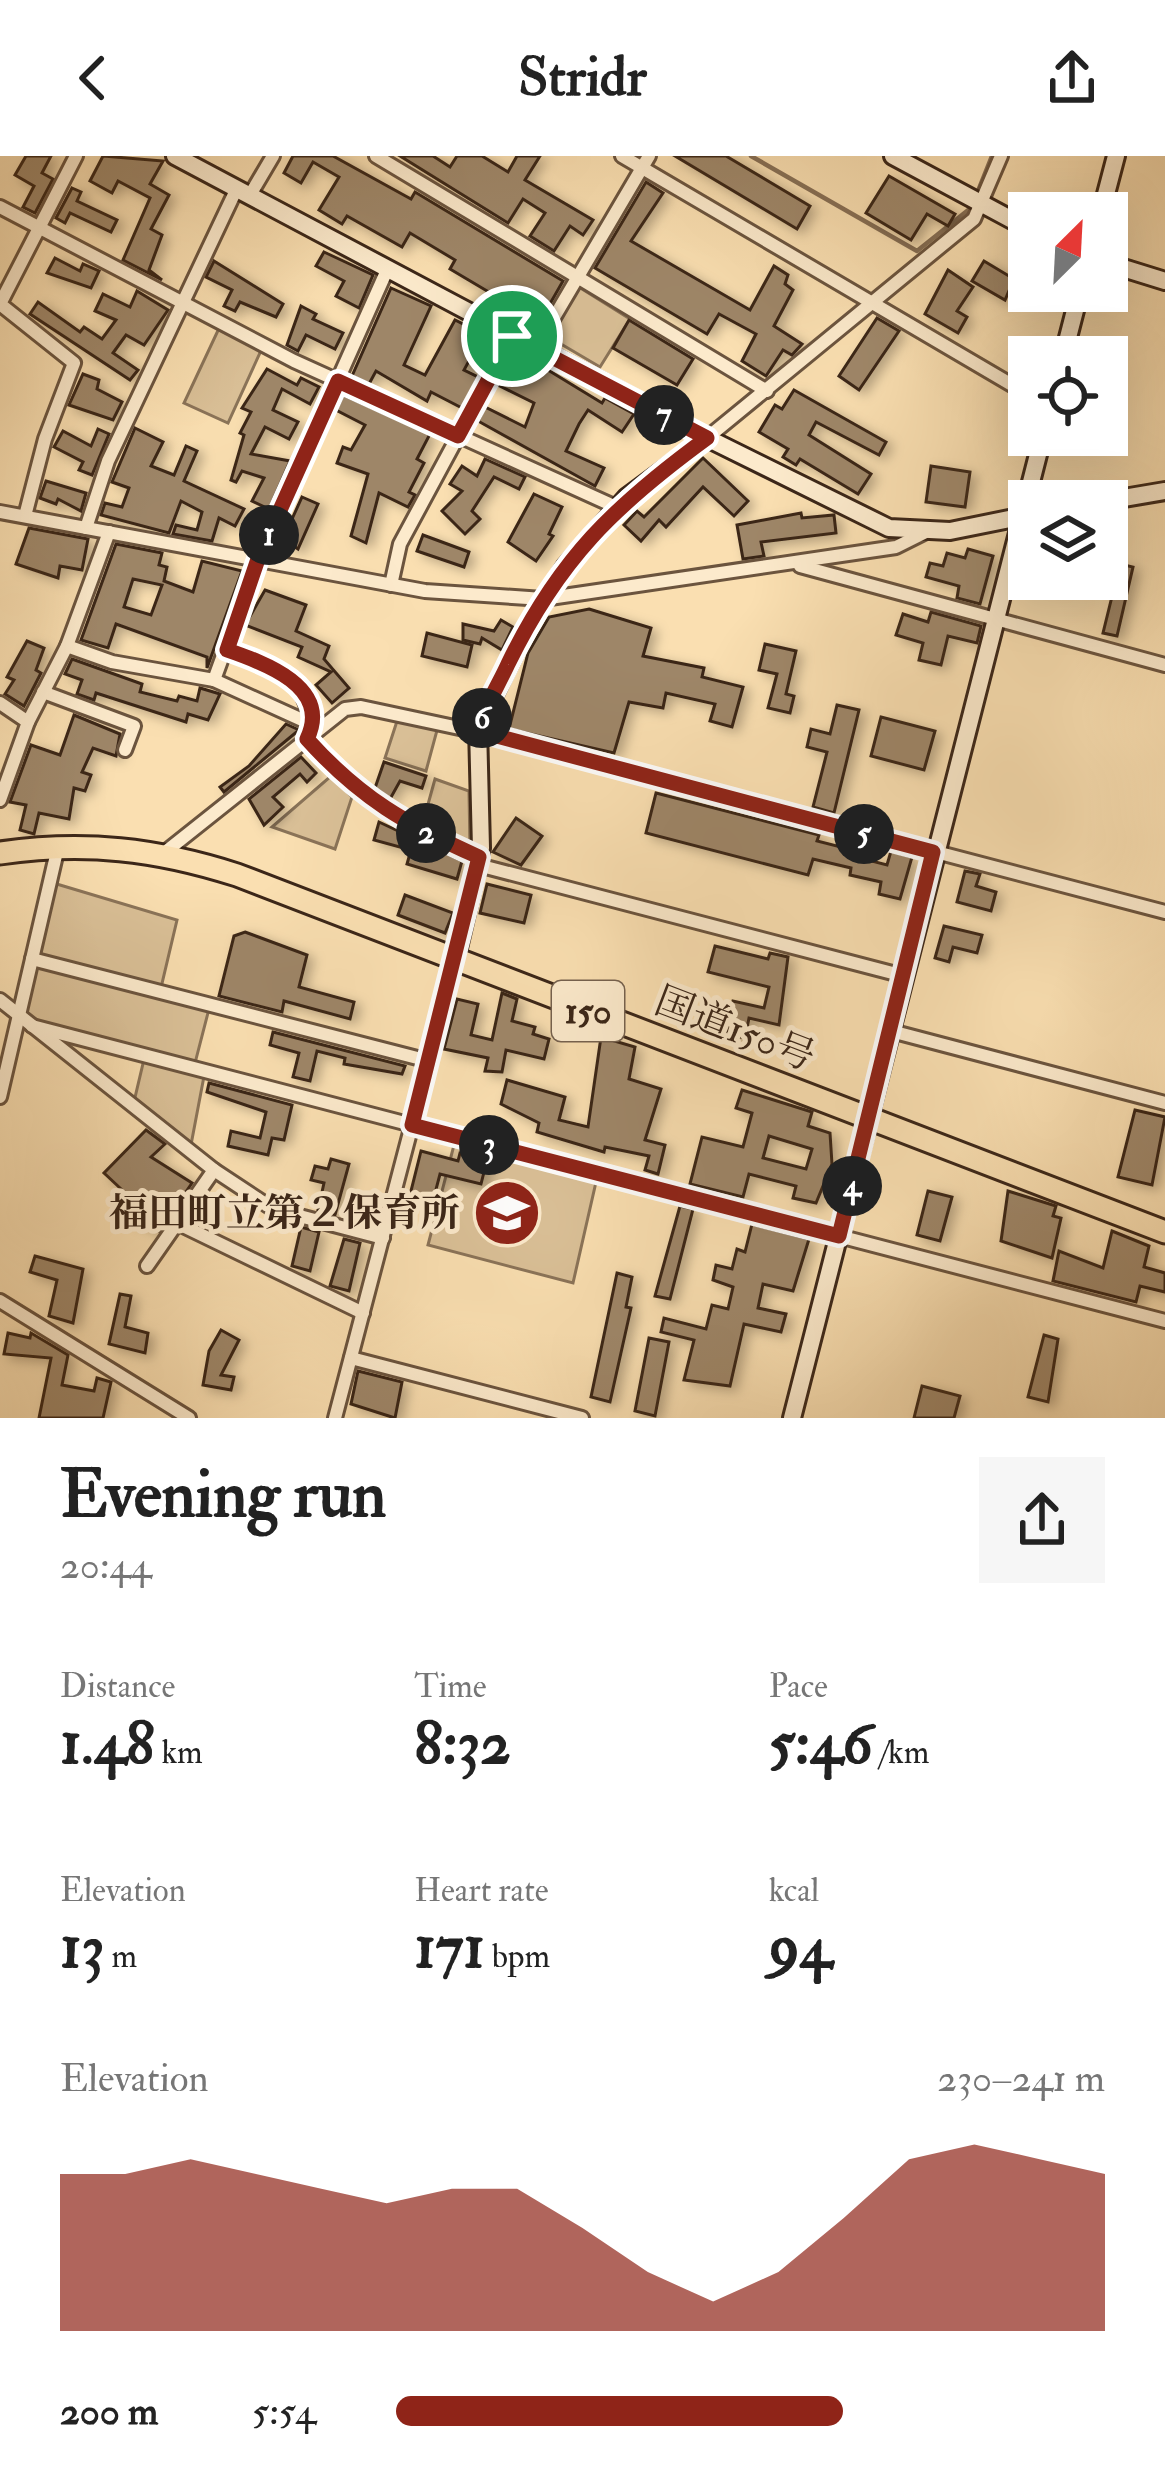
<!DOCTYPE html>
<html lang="en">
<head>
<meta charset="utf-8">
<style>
  :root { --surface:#fff; --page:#f6f6f6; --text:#222; --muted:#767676; --accent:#8f2418 }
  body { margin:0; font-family:"IM FELL Double Pica","Noto Serif JP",serif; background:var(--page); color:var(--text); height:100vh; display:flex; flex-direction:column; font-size:45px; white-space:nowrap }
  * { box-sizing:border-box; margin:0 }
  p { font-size:39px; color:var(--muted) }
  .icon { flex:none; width:66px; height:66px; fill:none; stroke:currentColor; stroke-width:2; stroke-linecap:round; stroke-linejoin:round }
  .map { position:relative; height:1262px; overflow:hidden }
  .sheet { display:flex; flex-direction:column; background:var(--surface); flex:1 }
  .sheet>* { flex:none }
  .needle { width:78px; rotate:24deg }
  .tools { position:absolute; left:1008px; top:36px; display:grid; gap:24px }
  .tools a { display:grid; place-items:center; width:120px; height:120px; border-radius:0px; background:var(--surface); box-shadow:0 12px 48px #0002; font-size:60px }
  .pin { position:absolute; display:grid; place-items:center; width:102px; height:102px; color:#fff; margin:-51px; border:6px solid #fff; border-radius:50%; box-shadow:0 3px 12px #0007 }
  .km { position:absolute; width:60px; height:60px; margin:-30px; border-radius:50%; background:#222; color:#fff; font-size:33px; line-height:60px; text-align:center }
  .round { display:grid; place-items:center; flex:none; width:126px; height:126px; border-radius:0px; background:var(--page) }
  .overview { display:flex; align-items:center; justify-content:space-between; height:204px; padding:0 60px }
  h1 { font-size:66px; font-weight:800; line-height:90px }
  .figures { display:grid; grid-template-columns:repeat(3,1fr); gap:18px; height:204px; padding:12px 60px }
  .figures div { display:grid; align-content:center }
  .figures b { font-size:60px; font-weight:800 }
  .figures small { font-size:33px; font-weight:400 }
  .figures p { font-size:33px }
  .chart { height:336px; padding:24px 60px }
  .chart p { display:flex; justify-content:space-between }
  .chart svg { width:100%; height:216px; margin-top:12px; fill:var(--accent); opacity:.7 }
  ul { padding:0 60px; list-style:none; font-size:39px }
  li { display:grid; grid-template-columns:192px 144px 1fr; align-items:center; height:90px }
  li i { height:30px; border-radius:15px; background:var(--accent) }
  header { display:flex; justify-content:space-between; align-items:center; height:156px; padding:0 60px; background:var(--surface); font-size:54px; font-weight:800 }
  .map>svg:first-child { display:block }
  .green { fill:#dac097; stroke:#8a7358; stroke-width:3 }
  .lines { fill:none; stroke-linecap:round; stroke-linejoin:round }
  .stream { stroke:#876f55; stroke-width:4.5 }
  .building { fill:#9e8668; stroke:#3b2618; stroke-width:3; fill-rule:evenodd; filter:url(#shadow) }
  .street-casing { stroke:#6b543e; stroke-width:18 }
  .secondary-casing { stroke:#3b2618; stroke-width:22 }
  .highway-casing { stroke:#3b2618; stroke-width:27 }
  .street { stroke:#fceacc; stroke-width:12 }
  .secondary { stroke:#fceacc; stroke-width:16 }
  .highway { stroke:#fadfb1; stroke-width:21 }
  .route-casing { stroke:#fff; stroke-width:24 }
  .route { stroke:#8f2418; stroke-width:15 }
  .labels { text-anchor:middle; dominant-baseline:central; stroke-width:10; stroke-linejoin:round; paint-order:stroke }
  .shield { fill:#fceacc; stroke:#75614e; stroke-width:3 }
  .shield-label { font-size:36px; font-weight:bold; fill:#3b2618 }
  .street-label { font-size:39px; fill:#3b2618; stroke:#fceacc }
  .poi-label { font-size:39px; font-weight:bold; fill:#3b2618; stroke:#fceacc; text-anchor:end }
</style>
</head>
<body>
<header><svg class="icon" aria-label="back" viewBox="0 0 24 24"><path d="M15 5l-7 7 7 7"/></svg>Stridr<svg class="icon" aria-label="share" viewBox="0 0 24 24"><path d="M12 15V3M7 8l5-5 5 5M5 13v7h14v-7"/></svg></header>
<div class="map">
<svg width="1165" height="1262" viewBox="0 0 1165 1262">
  <defs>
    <filter id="shadow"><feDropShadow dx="6" dy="4" stdDeviation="6" flood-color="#0004"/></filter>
  </defs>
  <rect width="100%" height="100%" fill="#fadfb1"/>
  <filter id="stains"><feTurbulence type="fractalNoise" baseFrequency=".00167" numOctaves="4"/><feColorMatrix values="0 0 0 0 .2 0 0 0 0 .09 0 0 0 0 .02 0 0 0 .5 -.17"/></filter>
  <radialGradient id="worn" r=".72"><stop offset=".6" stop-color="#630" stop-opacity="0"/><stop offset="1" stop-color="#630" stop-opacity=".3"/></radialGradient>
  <g class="green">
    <path d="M574,128L630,163L600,211L544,178Z"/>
    <path d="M221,168L264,188L228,267L184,247Z"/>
    <path d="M399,559L439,567L426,615L385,602Z"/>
    <path d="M331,620L352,641L335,693L272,671Z"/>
    <path d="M435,623L469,635L470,694L422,670Z"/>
    <path d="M50,726L177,764L160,836L210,849L194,911L205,915L190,994L133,950L145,899L32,870L19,859Z"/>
    <path d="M454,989L596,1026L573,1127L428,1089Z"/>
  </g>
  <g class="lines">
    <g class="stream">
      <path d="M751,0L917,95L972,51"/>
      <path d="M976,40L992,0"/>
    </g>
  </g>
  <g class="building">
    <path d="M26,0H51L42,17L53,23L35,57L23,51L34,30L15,19Z"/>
    <path d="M103,0L163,5L150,28L169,39L151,73L162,79L149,114L162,124L123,104L150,42L118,25L112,37L90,25Z"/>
    <path d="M293,0H333L411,43L415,36L563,125L547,153L516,136L509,148L450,113L455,104L410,77L402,91L347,60L342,68L319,54L339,21L313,6L301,27L284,17Z"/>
    <path d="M400,0H433L450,11L457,0H482L508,16L517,0H540L525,24L593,64L583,79L570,70L554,95L530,80L545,57L523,43L508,67Z"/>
    <path d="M675,0H726L810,50L797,73Z"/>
    <path d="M889,20L955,58L948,70L927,58L911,84L866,57Z"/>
    <path d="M646,26L663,37L631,85L750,154L774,110L788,119L785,128L793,134L774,170L802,188L792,199L783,194L766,220L742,205L756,178L719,158L707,178L595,112Z"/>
    <path d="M72,32L81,36L77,45L117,64L111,76L70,57L65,67L56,62Z"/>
    <path d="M324,96L373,119L359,152L336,140L344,125L316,110Z"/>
    <path d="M55,102L80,115L83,108L99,115L91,132L47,117Z"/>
    <path d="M214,105L283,148L276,161L240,146L235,155L224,150L232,134L206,121Z"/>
    <path d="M984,105L1014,123L1005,144L972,125Z"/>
    <path d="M948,114L973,131L957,155L967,161L958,177L925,158Z"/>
    <path d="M391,132L431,150L404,209L425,219L455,164L497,185L490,198L476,192L464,214L478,221L462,252L431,236L427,245L376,215L369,228L352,220Z"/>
    <path d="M137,135L168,154L144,189L126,179L113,197L138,214L130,224L30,158L38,146L80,176L84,171L102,183L116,164L95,155L103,138L130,151Z"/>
    <path d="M301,150L316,158L313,163L343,177L335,193L306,179L298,195L287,189Z"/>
    <path d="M877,162L899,175L859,234L839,220Z"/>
    <path d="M629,164L693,203L677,229L613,192Z"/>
    <path d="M525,200L602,247L605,242L634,258L622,276L588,254L579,268L566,295L604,312L595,330L478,265L485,251L525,271L534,247L498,229L507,211L519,217Z"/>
    <path d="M267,213L297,229L301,222L319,231L310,248L282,233L273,254L298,266L289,283L265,271L251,298L290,305L269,353L252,345L264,322L242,315L236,326L231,324L244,279L240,277L251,256L242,252Z"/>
    <path d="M83,218L99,224L97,233L122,246L113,264L69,249Z"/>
    <path d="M794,234L886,286L879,299L816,266L809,279L871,318L858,338L800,303L796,309L783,301L788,293L759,276L775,249L782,253Z"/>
    <path d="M343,239L430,278L417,303L424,307L409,336L415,339L408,351L379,337L366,387L351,380L368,318L337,307L343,291L351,294L365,269L336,254Z"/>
    <path d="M135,272L163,286L151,310L174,319L186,290L197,295L184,325L244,353L235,370L219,362L212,385L173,378L176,369L197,374L202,356L181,345L169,377L101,359L105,347L122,351L129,332L112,326Z"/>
    <path d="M98,273L109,278L92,319L79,314L83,306L54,291L63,275L91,290Z"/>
    <path d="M703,302L748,345L734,360L703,331L666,371L659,364L641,385L624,369L637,355L644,361Z"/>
    <path d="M485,303L525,321L519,333L494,321L472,355L480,363L465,378L442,355L462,335L450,328L462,310L477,320Z"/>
    <path d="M931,310L970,316L965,351L926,346Z"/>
    <path d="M46,325L86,337L81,355L58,343L56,348L40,342Z"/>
    <path d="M534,338L562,351L549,378L553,380L536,405L508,386Z"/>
    <path d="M302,341L318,348L298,393L283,383Z"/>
    <path d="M801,357L802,362L834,359L836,377L761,386L764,400L743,403L737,369Z"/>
    <path d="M29,372L88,383L82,414L60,410L58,422L16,408Z"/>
    <path d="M423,379L469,396L464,411L417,395Z"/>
    <path d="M116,388L162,397L159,409L167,411L164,425L193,436L202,405L242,415L207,512V501L116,468L108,492L81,484ZM133,423L162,429L151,459L124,451Z"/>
    <path d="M968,393L993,400L980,448L957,442L959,430L926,421L930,407L943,410L947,397L965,402Z"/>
    <path d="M1120,408L1133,411L1117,480L1103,477Z"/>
    <path d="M265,434L306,449L296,475L329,490L324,503L349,532L332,547L316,529L331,516L298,501L302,491L245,469Z"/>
    <path d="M589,453L651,472L643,500L704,512L702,521L743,531L732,571L710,565L715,548L666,537L663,552L629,546L614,597L509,573L528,497L549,461Z"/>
    <path d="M931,456L981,470L977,487L948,480L941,509L919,504L923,487L896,479L903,458L928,466Z"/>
    <path d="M501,464L513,471L502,494L482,482L480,488L463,484V468L494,475Z"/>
    <path d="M427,477L472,489L467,511L422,500Z"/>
    <path d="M27,485L44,492L36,514L41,517L24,550L5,538L14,524L7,521Z"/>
    <path d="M765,488L796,495L786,538L794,540L790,557L768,552L777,518L759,514Z"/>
    <path d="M72,503L142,528L140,536L177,545L179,540L197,545L200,532L220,538L208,564L188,558L186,566L96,537L94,544L77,538L82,524L65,518Z"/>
    <path d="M837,549L859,554L834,657L813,651L827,596L807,591L811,573L830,578Z"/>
    <path d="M74,559L120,578L116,600L93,592L82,616L91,619L85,635L74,632L69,663L39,657L34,678L20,674L26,649L10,646L31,589L60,599Z"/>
    <path d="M881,561L935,575L924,614L871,600Z"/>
    <path d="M286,568L299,574L224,636L220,631L249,610Z"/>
    <path d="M301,601L316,617L307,626L300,618L273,641L283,651L264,669L249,643Z"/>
    <path d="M384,606L426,620L422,632L400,625L390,643L375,632Z"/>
    <path d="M656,637L819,679L817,685L849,693L848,699L887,709L891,695L912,701L900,743L879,738L881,726L850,719L851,712L813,703L808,719L646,677Z"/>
    <path d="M516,662L542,680L521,709L493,696Z"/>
    <path d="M379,666L462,705L457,723L407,708L411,694L374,684Z"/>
    <path d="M965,715L980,718L976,730L996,736L991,755L957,746Z"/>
    <path d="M487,728L531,739L524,767L480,757Z"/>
    <path d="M405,739L453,757L445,777L398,759Z"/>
    <path d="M944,770L982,779L977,797L953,791L949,806L935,802Z"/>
    <path d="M245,776L307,799L299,831L354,846L350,863L284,845L282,856L219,840L234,780Z"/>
    <path d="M715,790L768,803L770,797L788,801L779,869L749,862L745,882L726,878L733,845L764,852L769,831L708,816Z"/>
    <path d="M502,837L517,843L512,865L535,871L533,878L549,883L544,903L506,894L502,916L485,915L488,902L444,893L457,843L478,848L471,879L492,884Z"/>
    <path d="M273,876L405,910L402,918L344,908L345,902L317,895L310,925L293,921L299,897L270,889Z"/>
    <path d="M601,881L635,891L629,923L661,933L645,984L665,989L658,1018L645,1014L649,1000L605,991L604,996L537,976L539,967L501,948L507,924L565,941L559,964L588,971Z"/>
    <path d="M209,927L292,949L284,984L272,982L268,999L228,990L231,975L260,982L266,956L207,936Z"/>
    <path d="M742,934L812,956L808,970L830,977L832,1008L816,1047L793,1042L796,1030L749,1018L743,1041L690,1028L702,981L743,991L752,957L736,952ZM769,980L812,993L806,1013L763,1002Z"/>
    <path d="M1135,954L1165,961L1152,1029L1118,1021Z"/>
    <path d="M146,974L165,988L151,1001L192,1027L159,1075L130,1062L132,1056L151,1061L104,1017Z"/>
    <path d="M421,995L458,1005L460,997L487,1004L481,1028L440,1018L433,1045L410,1039Z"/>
    <path d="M331,1003L349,1008L335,1059L318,1054L324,1027L311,1024L315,1010L328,1013Z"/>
    <path d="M928,1035L952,1041L940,1085L917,1079Z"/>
    <path d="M1008,1035L1056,1050L1053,1060L1061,1062L1052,1102L1001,1085Z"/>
    <path d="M680,1050L693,1053L670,1143L655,1140Z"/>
    <path d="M752,1068L809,1083L793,1135L763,1128L758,1152L786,1158L781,1176L744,1168L730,1230L684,1224L694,1184L661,1176L664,1162L706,1173L712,1149L728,1153L733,1131L713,1124L716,1109L732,1113L737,1093L745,1096Z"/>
    <path d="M301,1071L319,1076L310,1115L292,1110Z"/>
    <path d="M1112,1075L1149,1090L1144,1111L1165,1117V1136L1140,1130L1136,1146L1053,1125L1059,1095L1103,1112Z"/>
    <path d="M344,1083L360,1087L349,1135L330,1130Z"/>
    <path d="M35,1100L83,1113L73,1167L49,1160L57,1124L30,1116Z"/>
    <path d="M617,1117L632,1121L626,1151L631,1152L610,1246L591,1241Z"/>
    <path d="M120,1138L131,1140L125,1171L148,1177L145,1197L109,1188Z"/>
    <path d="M221,1174L239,1184L221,1219L234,1221L231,1234L203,1229L209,1195Z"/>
    <path d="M8,1177L30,1182L31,1177L68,1199L62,1229L94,1235L97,1222L111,1226L103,1262H39L51,1202L4,1198Z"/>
    <path d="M1044,1179L1058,1183L1048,1246L1028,1241Z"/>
    <path d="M649,1182L669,1186L655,1260L635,1255Z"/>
    <path d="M358,1215L402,1226L395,1262L351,1248Z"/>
    <path d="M922,1230L960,1240L954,1262H914Z"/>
  </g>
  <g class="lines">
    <defs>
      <g id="street">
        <path d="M376,0L767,235"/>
        <path d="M622,0L1029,239"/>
        <path d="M250,39L273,0"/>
        <path d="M0,51L294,205L616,351"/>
        <path d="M536,192L649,0"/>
        <path d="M707,282L974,63L1001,0"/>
        <path d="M0,356L425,435L543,443L896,391L924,377"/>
        <path d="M25,360L45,283L74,207L0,148L76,0"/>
        <path d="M86,372L108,305L237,32"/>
        <path d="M800,410L1165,509"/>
        <path d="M391,429L400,388L512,180"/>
        <path d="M67,490L112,506L214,524L311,568V580"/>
        <path d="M227,494C274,510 302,514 311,568"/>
        <path d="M214,524L258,403L387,114"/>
        <path d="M43,536L134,570L125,594"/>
        <path d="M0,547L28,566"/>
        <path d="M307,583C360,643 407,669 479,701"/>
        <path d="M0,644L28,566L67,490L109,376"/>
        <path d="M164,697L345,553L361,551L478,576L1165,756"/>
        <path d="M478,709L904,820"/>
        <path d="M32,803L429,905"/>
        <path d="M0,844L214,1014L273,1053L383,1082"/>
        <path d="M32,870L1165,1165"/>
        <path d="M891,875L1165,947"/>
        <path d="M0,941L58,691"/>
        <path d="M177,1067L363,1157"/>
        <path d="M147,1110L214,1014"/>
        <path d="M0,1145L189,1262"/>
        <path d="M351,1202L582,1262"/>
        <path d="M335,1262L455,805"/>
      </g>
      <g id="secondary">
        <path d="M175,0L707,282L889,372L950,375L1029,359"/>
        <path d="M893,0L1029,73"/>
        <path d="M1101,57L1116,0"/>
        <path d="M1107,107L1165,125"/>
        <path d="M1063,201L1080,135"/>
        <path d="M1106,345L1165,335"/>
        <path d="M455,805L481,692L478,571L526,473L566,410L627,341L707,282"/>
        <path d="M792,1262L1043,279"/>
      </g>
      <path id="highway" d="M0,697C85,685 156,693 237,719L1165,1076"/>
    </defs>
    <use href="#street" class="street-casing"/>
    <use href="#secondary" class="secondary-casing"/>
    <use href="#highway" class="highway-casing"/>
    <use href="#street" class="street"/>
    <use href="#secondary" class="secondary"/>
    <use href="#highway" class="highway"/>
  </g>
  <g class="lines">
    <defs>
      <path id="route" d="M512,180L707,282C614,350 559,403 508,508C498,530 483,553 478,575L933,696L839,1080L412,969L479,701C407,669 360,642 307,583C332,531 265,507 227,494L258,403L338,225L458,280Z"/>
    </defs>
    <use href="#route" class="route-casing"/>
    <use href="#route" class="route"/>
  </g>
  <defs>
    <symbol id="school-disc" viewBox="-11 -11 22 22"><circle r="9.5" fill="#8f2418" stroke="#fceacc"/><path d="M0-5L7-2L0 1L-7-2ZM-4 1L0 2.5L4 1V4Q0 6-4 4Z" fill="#fff"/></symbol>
  </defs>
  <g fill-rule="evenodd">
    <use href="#school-disc" x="469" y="1019" width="76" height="76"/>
  </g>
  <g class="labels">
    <rect class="shield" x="552" y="825" width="72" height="60" rx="9"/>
    <g class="shield-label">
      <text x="588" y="855">150</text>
    </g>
    <g class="street-label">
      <text transform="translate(735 873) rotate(21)">国道150号</text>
    </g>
    <g class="poi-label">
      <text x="460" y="1057">福田町立第２保育所</text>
    </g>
  </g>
  <rect width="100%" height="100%" filter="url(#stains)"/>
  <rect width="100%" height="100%" fill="url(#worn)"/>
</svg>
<div class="tools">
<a><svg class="needle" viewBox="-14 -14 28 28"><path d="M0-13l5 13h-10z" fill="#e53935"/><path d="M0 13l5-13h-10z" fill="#767676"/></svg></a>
<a><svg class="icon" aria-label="locate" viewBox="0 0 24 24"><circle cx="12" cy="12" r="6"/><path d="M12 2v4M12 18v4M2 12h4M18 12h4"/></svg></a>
<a><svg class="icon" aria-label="layers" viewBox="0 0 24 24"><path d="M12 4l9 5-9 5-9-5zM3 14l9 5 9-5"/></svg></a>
</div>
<div class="pin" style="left:512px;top:180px;background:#1e9e55"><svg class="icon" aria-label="arrive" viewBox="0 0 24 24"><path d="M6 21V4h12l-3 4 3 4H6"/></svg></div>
<b class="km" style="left:269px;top:379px">1</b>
<b class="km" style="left:426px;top:677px">2</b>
<b class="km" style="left:489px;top:989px">3</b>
<b class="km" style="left:852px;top:1030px">4</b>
<b class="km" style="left:864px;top:678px">5</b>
<b class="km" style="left:482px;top:562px">6</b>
<b class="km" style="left:664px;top:259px">7</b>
</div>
<section class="sheet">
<div class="overview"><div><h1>Evening run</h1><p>20:44</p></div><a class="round"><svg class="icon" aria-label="share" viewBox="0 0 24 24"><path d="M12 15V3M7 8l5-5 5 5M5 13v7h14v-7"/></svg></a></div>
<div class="figures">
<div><p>Distance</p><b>1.48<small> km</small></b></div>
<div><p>Time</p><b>8:32</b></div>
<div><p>Pace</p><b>5:46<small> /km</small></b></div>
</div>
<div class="figures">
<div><p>Elevation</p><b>13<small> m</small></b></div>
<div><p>Heart rate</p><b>171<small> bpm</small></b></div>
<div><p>kcal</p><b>94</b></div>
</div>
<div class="chart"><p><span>Elevation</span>230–241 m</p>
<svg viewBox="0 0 160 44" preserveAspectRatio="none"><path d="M0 44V12L10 12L20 9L30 12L40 15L50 18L60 15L70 15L80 23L90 32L100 38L110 32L120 21L130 9L140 6L150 9L160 12V44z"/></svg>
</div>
<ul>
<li><b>200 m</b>5:54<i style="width:63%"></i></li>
</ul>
</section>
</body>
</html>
